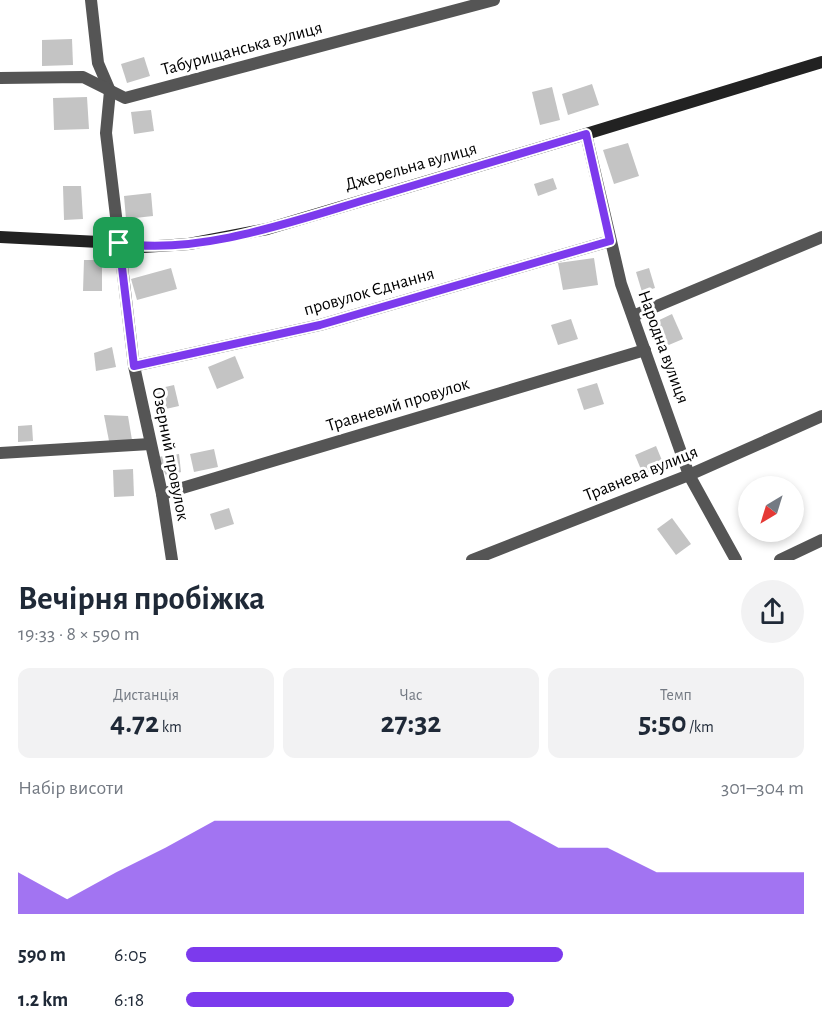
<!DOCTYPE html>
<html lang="uk">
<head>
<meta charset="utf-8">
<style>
  :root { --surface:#fff; --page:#f2f2f3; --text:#1f2937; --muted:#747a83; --accent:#7c3aed }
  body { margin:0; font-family:"Alegreya Sans",sans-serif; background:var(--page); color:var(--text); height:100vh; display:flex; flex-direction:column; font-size:22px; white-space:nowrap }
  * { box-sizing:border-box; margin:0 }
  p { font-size:20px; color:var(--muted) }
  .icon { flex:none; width:33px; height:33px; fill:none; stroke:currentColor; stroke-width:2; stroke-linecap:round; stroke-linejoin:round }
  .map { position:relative; height:560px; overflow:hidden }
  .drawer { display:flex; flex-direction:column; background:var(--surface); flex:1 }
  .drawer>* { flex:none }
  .needle { width:39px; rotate:218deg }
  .controls { position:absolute; left:738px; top:476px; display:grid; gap:12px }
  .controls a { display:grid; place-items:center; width:66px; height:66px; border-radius:50%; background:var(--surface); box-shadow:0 3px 9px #0003; font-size:30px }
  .pin { position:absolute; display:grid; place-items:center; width:51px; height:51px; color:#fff; margin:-26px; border-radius:12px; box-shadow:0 3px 9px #0006 }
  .round { display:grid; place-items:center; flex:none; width:63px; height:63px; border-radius:32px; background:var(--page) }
  .headline { display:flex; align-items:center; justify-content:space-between; height:102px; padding:0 18px }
  h1 { font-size:33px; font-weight:700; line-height:45px }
  .figures { display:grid; grid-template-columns:repeat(3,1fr); gap:9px; height:102px; padding:6px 18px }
  .figures div { display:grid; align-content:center; border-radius:12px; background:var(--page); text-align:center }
  .figures b { font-size:30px; font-weight:700 }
  .figures small { font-size:16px; font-weight:400 }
  .figures p { font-size:16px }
  .chart { height:168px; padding:12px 18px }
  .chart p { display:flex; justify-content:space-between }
  .chart svg { width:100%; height:108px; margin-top:6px; fill:var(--accent); opacity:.7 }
  ul { padding:0 18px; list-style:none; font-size:20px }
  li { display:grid; grid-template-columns:96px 72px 1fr; align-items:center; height:45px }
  li i { height:15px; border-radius:8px; background:var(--accent) }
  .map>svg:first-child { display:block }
  .building { fill:#c4c4c4 }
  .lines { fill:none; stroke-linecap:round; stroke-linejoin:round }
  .street { stroke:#555; stroke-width:12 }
  .secondary { stroke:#222; stroke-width:12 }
  .route-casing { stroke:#fff; stroke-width:12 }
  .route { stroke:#7c3aed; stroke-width:8 }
  .labels { text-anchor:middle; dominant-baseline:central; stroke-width:6; stroke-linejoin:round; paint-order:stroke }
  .street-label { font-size:18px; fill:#000; stroke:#fff }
</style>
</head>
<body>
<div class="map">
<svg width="822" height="560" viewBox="0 0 822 560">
  <rect width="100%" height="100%" fill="#fff"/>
  <g class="building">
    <path d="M72,39L73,65L42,66V40Z"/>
    <path d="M144,57L150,76L127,83L121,64Z"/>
    <path d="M592,84L599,105L568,115L562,94Z"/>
    <path d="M552,87L560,120L540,125L532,92Z"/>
    <path d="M87,97L89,129L54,130L53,98Z"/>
    <path d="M151,110L154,131L134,134L131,112Z"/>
    <path d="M628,143L639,176L614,184L603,150Z"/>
    <path d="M553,178L557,189L538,196L534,184Z"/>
    <path d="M63,186H81L83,219L64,220Z"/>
    <path d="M151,193L153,216L126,219L124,196Z"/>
    <path d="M594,258L598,285L563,290L558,263Z"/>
    <path d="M84,260H102V291H83Z"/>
    <path d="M171,268L177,289L137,300L131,279Z"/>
    <path d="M649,268L655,288L642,292L636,272Z"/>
    <path d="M672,314L683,339L664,347L653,323Z"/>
    <path d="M571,319L578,339L558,345L551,325Z"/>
    <path d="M112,347L116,367L96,371L94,353Z"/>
    <path d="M235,356L244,378L217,389L208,367Z"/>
    <path d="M597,383L604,404L584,410L577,389Z"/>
    <path d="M174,385L179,406L157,411L152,390Z"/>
    <path d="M104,415L128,416L132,440L109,441Z"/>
    <path d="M32,425L33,441L18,442V426Z"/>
    <path d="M656,446L666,470L645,479L635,455Z"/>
    <path d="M214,449L218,467L194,472L190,454Z"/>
    <path d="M179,454L181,472L167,478L158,457Z"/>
    <path d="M133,469L134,496L114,497L113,470Z"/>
    <path d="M229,508L234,524L215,530L210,514Z"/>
    <path d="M672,518L691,544L676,555L657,529Z"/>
  </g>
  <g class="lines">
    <g class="street">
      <path d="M91,0L98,63L110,91L106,133L134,366L162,494L172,560"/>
      <path d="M0,78L83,77L125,98L494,0"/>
      <path d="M586,134L621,284L689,475L736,560"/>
      <path d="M633,316L822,237"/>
      <path d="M134,366L320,325L610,241"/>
      <path d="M0,453L150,444"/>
      <path d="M162,494L645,350"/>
      <path d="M472,560L689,475L822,416"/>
      <path d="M780,560L822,540"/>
    </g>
    <path class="secondary" d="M0,237L119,243L143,247L189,244L267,229L586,134L822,62"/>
  </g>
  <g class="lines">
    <defs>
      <path id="route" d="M586,134L610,241L320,325L134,366L119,243C197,256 294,221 368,199C441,177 514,156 586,134Z"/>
    </defs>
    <use href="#route" class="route-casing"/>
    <use href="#route" class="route"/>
  </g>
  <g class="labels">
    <g class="street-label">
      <text transform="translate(242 49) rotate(-15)">Табурищанська вулиця</text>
      <text transform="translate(411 167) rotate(-16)">Джерельна вулиця</text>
      <text transform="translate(369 292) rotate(-16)">провулок Єднання</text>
      <text transform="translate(663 347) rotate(70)">Народна вулиця</text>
      <text transform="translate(398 405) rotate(-17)">Травневий провулок</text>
      <text transform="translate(170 454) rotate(79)">Озерний провулок</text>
      <text transform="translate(641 474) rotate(-22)">Травнева вулиця</text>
    </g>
  </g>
</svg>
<div class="controls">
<a><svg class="needle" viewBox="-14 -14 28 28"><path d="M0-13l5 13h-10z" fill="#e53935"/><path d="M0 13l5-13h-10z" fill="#747a83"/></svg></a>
</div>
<div class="pin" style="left:119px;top:243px;background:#1e9e55"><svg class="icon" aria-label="arrive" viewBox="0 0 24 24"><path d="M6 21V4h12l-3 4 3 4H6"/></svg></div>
</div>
<section class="drawer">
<div class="headline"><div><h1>Вечірня пробіжка</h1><p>19:33 · 8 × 590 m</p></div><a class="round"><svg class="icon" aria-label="share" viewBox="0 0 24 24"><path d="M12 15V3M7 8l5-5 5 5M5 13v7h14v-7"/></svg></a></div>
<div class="figures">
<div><p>Дистанція</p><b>4.72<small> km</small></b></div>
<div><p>Час</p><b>27:32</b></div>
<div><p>Темп</p><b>5:50<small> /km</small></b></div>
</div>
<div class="chart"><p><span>Набір висоти</span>301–304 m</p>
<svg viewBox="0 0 160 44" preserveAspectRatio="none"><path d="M0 44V27L10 38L20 27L30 17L40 6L50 6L60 6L70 6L80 6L90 6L100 6L110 17L120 17L130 27L140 27L150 27L160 27V44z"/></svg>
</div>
<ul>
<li><b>590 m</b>6:05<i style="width:61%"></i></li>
<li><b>1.2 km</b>6:18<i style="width:53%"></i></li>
</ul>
</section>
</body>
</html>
